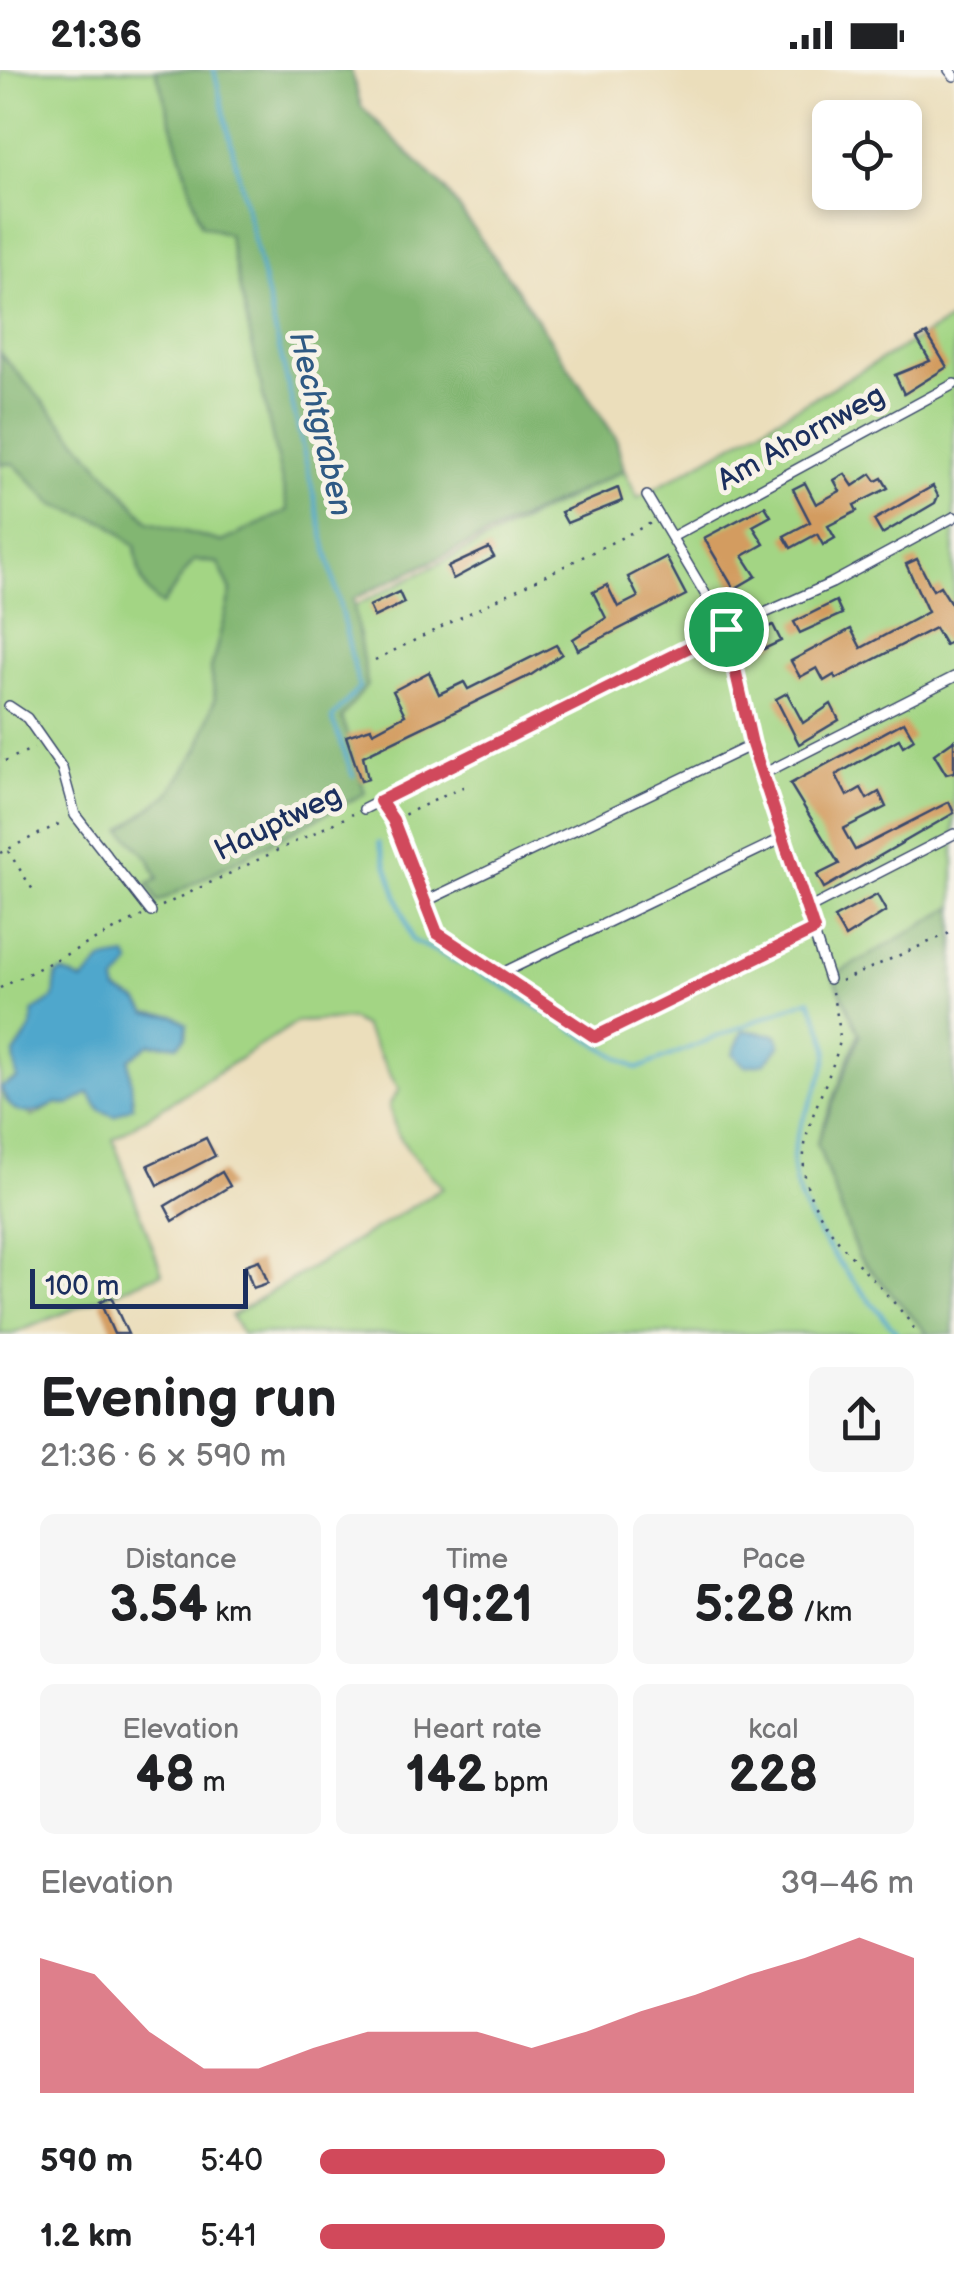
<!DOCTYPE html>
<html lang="en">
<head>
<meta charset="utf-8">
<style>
  :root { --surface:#fff; --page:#f6f6f6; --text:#202124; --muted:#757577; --accent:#d1495b }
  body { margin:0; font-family:"Balsamiq Sans",sans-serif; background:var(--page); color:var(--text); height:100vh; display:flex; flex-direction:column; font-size:38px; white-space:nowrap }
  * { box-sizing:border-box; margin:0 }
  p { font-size:32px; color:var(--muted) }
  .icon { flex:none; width:55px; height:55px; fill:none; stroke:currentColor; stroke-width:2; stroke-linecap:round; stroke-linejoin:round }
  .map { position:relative; height:1264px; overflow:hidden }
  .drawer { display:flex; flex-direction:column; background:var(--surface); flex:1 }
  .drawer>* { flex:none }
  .fabs { position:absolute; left:812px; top:30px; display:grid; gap:20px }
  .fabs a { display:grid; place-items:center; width:110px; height:110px; border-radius:15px; background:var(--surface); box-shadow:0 5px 15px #0003; font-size:50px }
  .scale { position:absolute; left:30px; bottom:25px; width:218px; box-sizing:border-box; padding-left:10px; border:5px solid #1b2f5e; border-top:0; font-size:28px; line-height:35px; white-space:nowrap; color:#1b2f5e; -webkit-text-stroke:8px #f7f3e8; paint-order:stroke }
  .pin { position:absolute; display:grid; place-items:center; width:85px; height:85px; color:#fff; margin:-42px; border:5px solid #fff; border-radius:50%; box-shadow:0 2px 10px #0007 }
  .round { display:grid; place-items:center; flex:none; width:105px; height:105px; border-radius:15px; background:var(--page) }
  .overview { display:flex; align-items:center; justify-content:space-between; height:170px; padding:0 40px }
  h1 { font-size:55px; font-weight:800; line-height:75px }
  .figures { display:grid; grid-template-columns:repeat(3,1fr); gap:15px; height:170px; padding:10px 40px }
  .figures div { display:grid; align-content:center; border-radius:15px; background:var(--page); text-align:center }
  .figures b { font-size:50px; font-weight:800 }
  .figures small { font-size:28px; font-weight:400 }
  .figures p { font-size:28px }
  .chart { height:280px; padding:20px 40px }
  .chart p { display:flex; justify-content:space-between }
  .chart svg { width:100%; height:180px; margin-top:10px; fill:var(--accent); opacity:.7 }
  ul { padding:0 40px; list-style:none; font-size:32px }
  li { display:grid; grid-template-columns:160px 120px 1fr; align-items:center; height:75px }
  li i { height:25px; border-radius:12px; background:var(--accent) }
  .status { display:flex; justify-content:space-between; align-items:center; height:70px; padding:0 50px; background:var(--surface); direction:ltr }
  .status svg { height:28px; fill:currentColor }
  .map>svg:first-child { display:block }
  .green { fill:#a3d584; stroke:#5f8271; stroke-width:2.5; fill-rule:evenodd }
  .forest { fill:#82b672; stroke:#4e7268; stroke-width:2.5 }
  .water { fill:#50a7cc; stroke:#366b95; stroke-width:2.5 }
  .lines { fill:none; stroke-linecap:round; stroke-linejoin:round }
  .stream { stroke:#50a7cc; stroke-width:4 }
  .building { fill:#d39c60 }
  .lane-casing { stroke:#3a496c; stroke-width:12 }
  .path { stroke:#3a496c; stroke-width:2.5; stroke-dasharray:2.5 8; stroke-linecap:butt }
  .lane { stroke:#fff; stroke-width:9 }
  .route-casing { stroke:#fff; stroke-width:20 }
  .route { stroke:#d1495b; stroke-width:12 }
  .labels { text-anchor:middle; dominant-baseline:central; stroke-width:10; stroke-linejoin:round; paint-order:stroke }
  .street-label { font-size:30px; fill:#1b2f5e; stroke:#f7f3e8 }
  .water-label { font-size:32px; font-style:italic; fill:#2e5984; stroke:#f7f3e8 }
</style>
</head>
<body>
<div class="status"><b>21:36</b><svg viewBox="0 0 49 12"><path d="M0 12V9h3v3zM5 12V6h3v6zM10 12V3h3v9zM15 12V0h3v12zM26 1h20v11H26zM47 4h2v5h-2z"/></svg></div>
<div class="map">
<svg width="954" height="1264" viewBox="0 0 954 1264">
  <rect width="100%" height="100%" fill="#f7f3e8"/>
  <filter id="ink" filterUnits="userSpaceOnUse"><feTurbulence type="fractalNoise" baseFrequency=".01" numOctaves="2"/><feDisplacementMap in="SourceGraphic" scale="20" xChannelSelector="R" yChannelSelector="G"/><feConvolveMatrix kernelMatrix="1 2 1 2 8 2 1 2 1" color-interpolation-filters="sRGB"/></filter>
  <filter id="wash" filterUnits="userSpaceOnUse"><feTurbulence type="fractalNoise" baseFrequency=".0048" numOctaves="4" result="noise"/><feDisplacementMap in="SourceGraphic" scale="40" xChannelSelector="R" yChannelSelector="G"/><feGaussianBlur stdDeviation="2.25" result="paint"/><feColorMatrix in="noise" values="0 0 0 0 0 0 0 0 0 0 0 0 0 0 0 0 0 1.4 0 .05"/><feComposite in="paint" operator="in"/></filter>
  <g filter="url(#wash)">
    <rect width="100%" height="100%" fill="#ebdebb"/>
    <g class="green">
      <path d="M0,0H156L201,154L228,164L289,440L222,472L149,452L0,283Z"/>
      <path d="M954,248V837L833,906L859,962L817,1073L858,1186L928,1264H242L231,1246L443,1118L410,1082L396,1062L389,1035L399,1020L363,956L350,949L297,952L113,1069L162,1203L13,1264H0V393L14,394L54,435L108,453L135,476C138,500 140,520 162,534L194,489L218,493L231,521L211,599L215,628L199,678L169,724L122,760L150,790L158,809L149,814L158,832L364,723L341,647L367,615L353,537L624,400L638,428ZM103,890L117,921L138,931L147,943L175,946L178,975L149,974L128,990L133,1036L89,1023L69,1035L57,1033L32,1047L8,1013L18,1009L14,984L31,958L34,941L83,911Z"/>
    </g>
    <g class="forest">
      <path d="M156,0H351L361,36L444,118L514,215L616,368L624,400L353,529L367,615L342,647L365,723L158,832L148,814L158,809L150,790L122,760L169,724L199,678L215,629L211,599L231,521L218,493L194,490L162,535C140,520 139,501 135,476L108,453L54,435L14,394L0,393V283L149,452L222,472L288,440L228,164L201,155Z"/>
      <path d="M954,837V1264H928L858,1186L817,1073L860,965L833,906Z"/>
    </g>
    <g class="water">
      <path d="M127,886L131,894L115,913L117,921L138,931L147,943L175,946L187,954L186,967L178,975L149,974L129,989L133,1036L114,1046L100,1040L89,1023L69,1035L57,1033C33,1046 10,1050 1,1017L17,1009L14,984L31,959L34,941L54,928L56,905L63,902L83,911L103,890Z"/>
      <path d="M743,960L777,965L780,976L765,993L745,996L733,984Z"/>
    </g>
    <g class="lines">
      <g class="stream">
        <path d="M214,0L359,618L332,648L353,706"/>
        <path d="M379,773L412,870L496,911L637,999L810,929C815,944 830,971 827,987C821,1023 790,1059 793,1097C797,1154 863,1221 898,1264"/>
      </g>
    </g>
    <g id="blocks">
      <g class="building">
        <path d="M927,264L947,297L904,324L895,305L930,291L917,269Z"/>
        <path d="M845,404L853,416L871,404L876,411L882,408L888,418L854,435L857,441L828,456L835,468L823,475L817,464L791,478L784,466L810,452L793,419L805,413L816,434L840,421L834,410Z"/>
        <path d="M933,416L938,426L935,433L882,464L874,450Z"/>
        <path d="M618,418L622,431L567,453L561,442Z"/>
        <path d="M765,436L771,446L753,456L764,474L743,486L756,506L734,519L704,468Z"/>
        <path d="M489,478L494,487L453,509L448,497Z"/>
        <path d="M666,487L686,525L578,580L573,569L606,548L593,522L607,515L618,537L638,527L628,507Z"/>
        <path d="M917,489L933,520L940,516L954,538V570L945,575L935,558L836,609L834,605L824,611L817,598L800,607L791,591L851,559L861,578L928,542L906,494Z"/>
        <path d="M399,522L404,533L374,547L369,536Z"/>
        <path d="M836,531L842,544L800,563L794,552Z"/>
        <path d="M773,555L781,571L764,579L759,561Z"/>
        <path d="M556,575L562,584L531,605L363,686L368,709L361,711L346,666L371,658L373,662L405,645L393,621L429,602L439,624L464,612L468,619Z"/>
        <path d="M787,623L803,653L831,634L839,650L799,674L776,629Z"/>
        <path d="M904,652L914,669L903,676L899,669L836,705L847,726L861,718L867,729L879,722L886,737L843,759L855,780L949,732L954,743L824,818L817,805L839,794L790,714Z"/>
        <path d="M954,670V702L946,704L934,684Z"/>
        <path d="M877,825L886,841L845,867L834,848Z"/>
        <path d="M206,1068L215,1086L158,1115L148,1095Z"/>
        <path d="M222,1102L230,1116L173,1151L165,1136Z"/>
        <path d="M259,1190L268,1213L253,1218L245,1195Z"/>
        <path d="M111,1227L128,1264H114L100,1232Z"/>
      </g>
    </g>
  </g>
  <g filter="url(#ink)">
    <use href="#blocks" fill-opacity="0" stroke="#3a496c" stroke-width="2.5"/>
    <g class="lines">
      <defs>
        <g id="lane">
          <path d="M949,0L954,6"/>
          <path d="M647,426L726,559L752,675L829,909"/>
          <path d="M672,467L954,314"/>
          <path d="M9,636L27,648L62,698L75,745L151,842"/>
          <path d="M761,705L954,607"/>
          <path d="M364,739L664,588L832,513L954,447"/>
          <path d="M424,832L752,675"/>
          <path d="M808,839L954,764"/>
          <path d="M496,906L783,768"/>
          <path d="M595,967L814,860"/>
        </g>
      </defs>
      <use href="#lane" class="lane-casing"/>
      <g class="path">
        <path d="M375,590L651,453"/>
        <path d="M5,691L34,678"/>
        <path d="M387,740L420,820"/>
        <path d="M395,749L467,715"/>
        <path d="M8,781L33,820"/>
        <path d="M0,783L65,751"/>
        <path d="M162,836L353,744"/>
        <path d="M428,842L437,863L484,898"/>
        <path d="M841,911L954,861"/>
        <path d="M508,913L586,962"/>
        <path d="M0,918L142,846"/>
        <path d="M832,922C835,938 842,960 839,975C825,1029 786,1075 813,1131C840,1186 886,1215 918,1264"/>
      </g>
      <use href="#lane" class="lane"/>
    </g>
  </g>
  <g class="lines" filter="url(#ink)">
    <defs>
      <path id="route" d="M726,559L752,674L814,860L595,967L437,863L393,750L380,731Z"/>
    </defs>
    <use href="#route" class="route-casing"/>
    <use href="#route" class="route"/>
  </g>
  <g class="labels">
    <g class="street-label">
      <text transform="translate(801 368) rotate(-29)">Am Ahornweg</text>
      <text transform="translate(278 753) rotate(-26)">Hauptweg</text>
    </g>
    <g class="water-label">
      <text transform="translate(320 354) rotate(77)">Hechtgraben</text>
    </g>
  </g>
</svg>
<div class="fabs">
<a><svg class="icon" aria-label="locate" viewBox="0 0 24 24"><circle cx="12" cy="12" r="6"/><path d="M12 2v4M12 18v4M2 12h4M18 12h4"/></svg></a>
</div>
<div class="scale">100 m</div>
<div class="pin" style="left:726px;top:559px;background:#1e9e55"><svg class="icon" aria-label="arrive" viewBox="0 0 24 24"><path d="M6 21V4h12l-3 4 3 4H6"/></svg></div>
</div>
<section class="drawer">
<div class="overview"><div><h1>Evening run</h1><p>21:36 · 6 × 590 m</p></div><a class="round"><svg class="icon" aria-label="share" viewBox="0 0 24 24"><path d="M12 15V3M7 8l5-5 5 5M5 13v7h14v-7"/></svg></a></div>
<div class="figures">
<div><p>Distance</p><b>3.54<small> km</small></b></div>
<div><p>Time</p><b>19:21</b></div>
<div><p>Pace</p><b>5:28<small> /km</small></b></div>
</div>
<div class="figures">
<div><p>Elevation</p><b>48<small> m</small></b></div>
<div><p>Heart rate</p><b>142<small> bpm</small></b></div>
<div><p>kcal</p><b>228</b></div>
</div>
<div class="chart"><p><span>Elevation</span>39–46 m</p>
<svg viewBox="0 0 160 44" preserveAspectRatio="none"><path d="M0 44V11L10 15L20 29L30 38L40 38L50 33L60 29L70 29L80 29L90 33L100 29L110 24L120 20L130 15L140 11L150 6L160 11V44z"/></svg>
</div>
<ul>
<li><b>590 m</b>5:40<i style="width:58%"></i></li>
<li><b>1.2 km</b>5:41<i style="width:58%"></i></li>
</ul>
</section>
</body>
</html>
